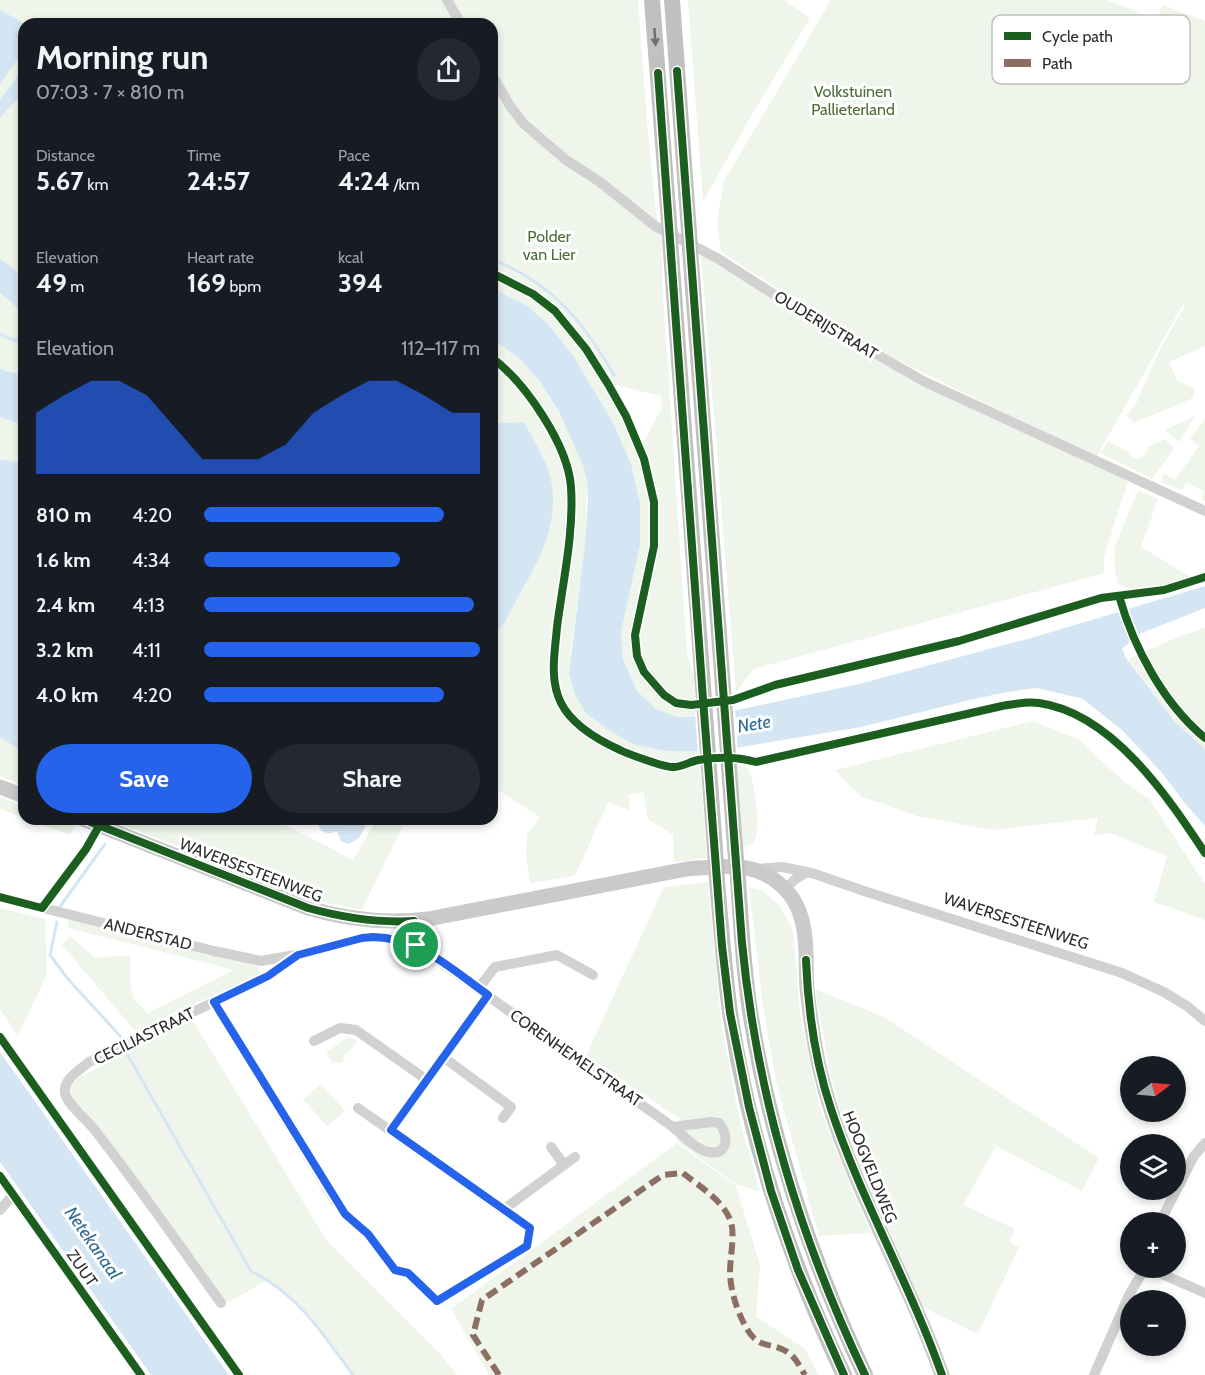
<!DOCTYPE html>
<html lang="en">
<head>
<meta charset="utf-8">
<style>
  :root { --surface:#171b24; --page:#242831; --text:#f1f3f6; --muted:#9ea1a6; --accent:#2563eb }
  body { margin:0; font-family:Cabin,sans-serif; background:var(--page); color:var(--text); height:100vh; display:flex; flex-direction:column; font-size:22px; white-space:nowrap }
  * { box-sizing:border-box; margin:0 }
  p { font-size:20px; color:var(--muted) }
  .icon { flex:none; width:33px; height:33px; fill:none; stroke:currentColor; stroke-width:2; stroke-linecap:round; stroke-linejoin:round }
  .map { position:relative; flex:1; overflow:hidden }
  .sheet { position:absolute; left:18px; top:18px; width:480px; height:807px; display:flex; flex-direction:column; background:var(--surface); border-radius:18px; box-shadow:0 3px 9px #0003 }
  .sheet>* { flex:none }
  .needle { width:39px; rotate:74deg }
  .buttons { position:absolute; left:1120px; top:1056px; display:grid; gap:12px }
  .buttons a { display:grid; place-items:center; width:66px; height:66px; border-radius:50%; background:var(--surface); box-shadow:0 3px 9px #0003; font-size:30px }
  .pin { position:absolute; display:grid; place-items:center; width:51px; height:51px; color:#fff; margin:-26px; border:3px solid #fff; border-radius:50%; box-shadow:0 2px 6px #0007 }
  .round { display:grid; place-items:center; flex:none; width:63px; height:63px; border-radius:32px; background:var(--page) }
  .summary { display:flex; align-items:center; justify-content:space-between; height:102px; padding:0 18px }
  h1 { font-size:33px; font-weight:800; line-height:45px }
  .stats { display:grid; grid-template-columns:repeat(3,1fr); gap:9px; height:102px; padding:6px 18px }
  .stats div { display:grid; align-content:center }
  .stats b { font-size:26px; font-weight:800 }
  .stats small { font-size:16px; font-weight:400 }
  .stats p { font-size:16px }
  .chart { height:168px; padding:12px 18px }
  .chart p { display:flex; justify-content:space-between }
  .chart svg { width:100%; height:108px; margin-top:6px; fill:var(--accent); opacity:.7 }
  .primary-button { display:flex; gap:12px; margin-top:auto; padding:12px 18px }
  .primary-button a { flex:1; height:69px; border-radius:36px; background:var(--accent); color:#fff; font-size:24px; font-weight:800; line-height:69px; text-align:center }
  .primary-button a+a { background:var(--page); color:var(--text) }
  ul { padding:0 18px; list-style:none; font-size:20px }
  li { display:grid; grid-template-columns:96px 72px 1fr; align-items:center; height:45px }
  li i { height:15px; border-radius:8px; background:var(--accent) }
  .map>svg:first-child { display:block }
  .green { fill:#eff5ea; fill-rule:evenodd }
  .water { fill:#d4e6f3 }
  .pier { fill:#fff }
  .lines { fill:none; stroke-linecap:round; stroke-linejoin:round }
  .stream { stroke:#d4e6f3; stroke-width:3 }
  .minor { stroke:#d1d1d1; stroke-width:10 }
  .secondary { stroke:#cacaca; stroke-width:15 }
  .trunk { stroke:#c1c1c1; stroke-width:16 }
  .trunk-bridge { stroke:#c1c1c1; stroke-width:16 }
  .quiet { stroke:#8d6e63; stroke-width:6; stroke-dasharray:12 6; stroke-linecap:butt }
  .cycleway-casing { stroke:#fff; stroke-width:11 }
  .cycleway { stroke:#1b5e20; stroke-width:8 }
  .oneway { fill:#6f6f6f }
  .route-casing { stroke:#fff; stroke-width:12 }
  .route { stroke:#2563eb; stroke-width:8 }
  .labels { text-anchor:middle; dominant-baseline:central; stroke-width:6; stroke-linejoin:round; paint-order:stroke }
  .park-label { font-size:16px; fill:#4d6c36; stroke:#fff }
  .street-label { font-size:16px; fill:#2c2c2c; stroke:#fff }
  .water-label { font-size:18px; font-style:italic; fill:#336b95; stroke:#fff }
  .key { fill:#fff; stroke:#c0c0c0; stroke-width:1.5 }
  .key-label { font-size:16px; fill:#2c2c2c }
</style>
</head>
<body>
<div class="map">
<svg width="1205" height="1375" viewBox="0 0 1205 1375">
  <rect width="100%" height="100%" fill="#fff"/>
  <g class="green">
    <path d="M0,0H638L647,121L656,212L661,233L663,295L687,652L694,677L696,716L677,717L656,710L637,691L623,659L621,634L640,545L587,378C571,352 553,323 526,306C516,299 503,294 492,288V24H24V376L0,369ZM611,384L661,396V410L638,452L607,391Z"/>
    <path d="M688,0H784L810,18L747,123L703,202Z"/>
    <path d="M831,0H1107L1156,19L1163,5L1205,21V346L1169,362L1177,380L1195,389L1193,398L1134,423L1126,415L1135,406L1158,353L1185,306L1183,304L1096,458L861,342L721,252L717,222L724,181Z"/>
    <path d="M701,254L839,340L941,395L1128,481L1104,557V573L754,669L736,692Z"/>
    <path d="M492,338L522,361L541,383L568,429L583,465L587,481L585,543L570,656L667,751L699,752L707,858L674,862L673,835L648,819L643,792L628,795L631,811L608,802L575,876L530,883L526,856L527,834L540,817L492,786V634C504,629 512,608 518,597C538,563 557,526 552,485C549,463 534,441 524,422L499,423L494,418L492,409Z"/>
    <path d="M1195,416L1179,442L1165,430Z"/>
    <path d="M0,417L24,425V463L0,459Z"/>
    <path d="M1205,419V501L1202,500L1204,491L1186,483L1182,490L1161,482L1164,473L1175,480L1199,446L1190,438Z"/>
    <path d="M1165,439L1174,448L1152,479L1101,453L1108,441L1127,451L1132,457L1137,459L1143,456L1148,451L1147,447Z"/>
    <path d="M1138,490L1158,499L1141,547L1192,578L1171,585L1139,590L1118,585L1114,564L1115,547Z"/>
    <path d="M1205,628V749L1175,722L1128,659L1183,635Z"/>
    <path d="M1033,721L1078,739L1122,780L1150,800L1205,884V920L1154,902L1167,856L1111,833L1094,836L1098,818L993,830L917,816L860,796L835,770Z"/>
    <path d="M0,737L24,753V786L0,776Z"/>
    <path d="M737,764L749,769C754,783 763,832 752,844C750,846 745,847 743,847Z"/>
    <path d="M0,797L24,807V818L0,809Z"/>
    <path d="M26,819H56L75,826L70,835Z"/>
    <path d="M107,819H274L353,860L377,819H406L362,910L324,902Z"/>
    <path d="M708,882L721,1021L739,1118L760,1192L735,1184L677,1141L680,1119L586,1055L664,887Z"/>
    <path d="M749,887L761,890L780,906L793,930L800,1014L818,1101L845,1173L871,1233L819,1236L777,1086L763,1007Z"/>
    <path d="M0,908L45,919L47,974L18,1036L0,1009Z"/>
    <path d="M67,918L257,964L260,974L135,1031L62,945L70,936L95,958L130,955L131,988L134,999L148,1013L234,970L68,928Z"/>
    <path d="M815,989L884,1017L1099,1158L1082,1191L996,1146L963,1205L1015,1229L1009,1242L1019,1247L978,1334L921,1306L857,1159L844,1124L830,1072Z"/>
    <path d="M192,1019L327,1241L441,1355L457,1375H353L304,1310L286,1293L268,1280L225,1304L85,1111L73,1100L70,1088L78,1078Z"/>
    <path d="M348,1037L358,1040L349,1052H347L342,1063H333L326,1053Z"/>
    <path d="M321,1084L345,1111L327,1126L303,1099Z"/>
    <path d="M677,1143L736,1186L760,1265L756,1316L806,1350L818,1375H489L451,1309Z"/>
  </g>
  <g class="water">
    <path d="M0,10L26,24H24V50L0,84Z"/>
    <path d="M24,68V100L19,97L0,118V100Z"/>
    <path d="M0,259C27,276 24,283 24,313L0,293Z"/>
    <path d="M492,288L526,305L545,321L558,336L574,357L613,423L631,464L640,504V545L621,633L623,659L637,691L656,709L677,717L709,716L859,684L1038,636L1205,586V608L1129,638L1130,642L1122,649L1126,658L1175,722L1205,749V826L1184,802L1162,773L1123,731L1083,699L1037,688L1007,692L970,700L861,727L712,752L667,751L635,745L608,730L586,713L575,695L569,673L585,543L588,499L587,481L583,465L559,412L541,383L522,361L492,338Z"/>
    <path d="M0,369L24,376V425L0,417Z"/>
    <path d="M492,409L494,418L499,423L524,422C534,441 549,463 552,485C558,526 538,563 518,597C512,608 504,629 492,634Z"/>
    <path d="M0,459L24,463V753L0,737Z"/>
    <path d="M318,819H369L359,838L349,844L341,841L337,831C327,837 317,831 318,819Z"/>
    <path d="M0,1052L229,1375H151L0,1162Z"/>
  </g>
  <g class="pier">
    <path d="M1128,606L1130,617H1133L1131,620L1133,625L1136,626L1134,629L1140,638L1132,640L1131,645L1129,631L1126,630L1128,627L1126,622L1122,621L1124,619L1122,612L1119,613L1118,609Z"/>
    <path d="M735,708L738,752L698,755L695,713Z"/>
  </g>
  <g class="lines">
    <g class="stream">
      <path d="M492,259C553,284 582,320 614,375"/>
      <path d="M0,334L10,339L24,343"/>
      <path d="M123,823L126,819"/>
      <path d="M59,908L105,844"/>
      <path d="M57,922L50,955L68,979L121,1037"/>
      <path d="M126,1052L251,1271C300,1296 321,1332 353,1375"/>
    </g>
    <g class="minor">
      <path d="M447,0L461,24"/>
      <path d="M492,75L510,106L524,124L566,160L600,182L655,226L717,258L797,309L925,382L1205,511"/>
      <path d="M757,869L782,867L812,873L867,892L1122,973L1164,992L1187,1006L1205,1021"/>
      <path d="M785,890L794,880L807,872"/>
      <path d="M0,897L214,951L261,961L312,952L362,938H395L416,945L673,1127"/>
      <path d="M42,908L86,849L99,826"/>
      <path d="M414,921L416,945"/>
      <path d="M478,989L495,967L557,955L593,975"/>
      <path d="M214,1002L335,1201L345,1214L368,1234L395,1270L408,1273L437,1301L527,1246L530,1229L358,1108"/>
      <path d="M314,1041L340,1028L356,1030L427,1080"/>
      <path d="M443,1057L511,1107L503,1118"/>
      <path d="M711,1122L719,1123C729,1134 729,1156 709,1152C696,1150 683,1135 673,1127Z"/>
      <path d="M391,1130L488,995"/>
      <path d="M564,1165L575,1157"/>
      <path d="M0,1176L141,1375"/>
      <path d="M0,1210L13,1195"/>
      <path d="M503,1210L564,1165L551,1147"/>
      <path d="M1160,1222L1194,1156L1205,1143"/>
      <path d="M1148,1268L1205,1293"/>
      <path d="M221,1303C179,1245 138,1185 93,1128C86,1119 67,1104 65,1093C63,1079 80,1070 89,1062L268,976L295,957"/>
      <path d="M1094,1375L1129,1295L1145,1268"/>
    </g>
    <g class="secondary">
      <path d="M0,787L24,796"/>
      <path d="M83,819L308,908C348,920 386,924 428,919L687,869C728,866 762,859 791,896C810,922 805,959 807,989C810,1016 814,1044 820,1070C845,1177 906,1272 942,1375"/>
    </g>
    <g class="trunk">
      <path d="M652,0L669,222"/>
      <path d="M672,0L689,232"/>
      <path d="M670,239L715,849"/>
      <path d="M690,249L735,847"/>
      <path d="M738,879C741,923 743,967 750,1011C770,1139 810,1258 865,1375"/>
      <path d="M717,881C721,924 724,968 730,1012C749,1139 789,1260 844,1375"/>
    </g>
    <g class="trunk-bridge">
      <path d="M669,222L670,239"/>
      <path d="M689,232L690,249"/>
      <path d="M735,847L738,879"/>
      <path d="M715,849L717,881"/>
    </g>
    <path class="quiet" d="M499,1375L473,1335L482,1300L663,1175L683,1173C699,1186 724,1201 731,1222C735,1235 730,1258 730,1272C730,1290 738,1314 747,1329C760,1351 773,1341 789,1353C796,1358 800,1367 805,1375"/>
    <defs>
      <g id="cycleway">
        <path d="M677,71L742,943C757,1097 799,1236 865,1375"/>
        <path d="M658,73L703,699L722,946L730,1013L749,1107L771,1191L798,1270L844,1375"/>
        <path d="M492,273L533,294L555,311L586,349L608,384L626,416L644,459L654,502V546L635,635L637,656L644,672L664,695L676,703L691,705L733,700L775,685L959,641L1101,598L1164,590L1205,577"/>
        <path d="M492,358C525,382 568,445 571,487C574,533 563,581 557,627C555,652 549,679 561,703C572,725 598,740 620,750C628,754 664,767 672,767C680,768 689,762 698,760C717,757 738,757 756,762L1002,706C1014,704 1026,701 1039,703C1112,713 1168,797 1205,853"/>
        <path d="M1119,596C1134,648 1163,703 1205,738"/>
        <path d="M83,819L308,908C344,918 377,923 414,921"/>
        <path d="M0,897L42,908L86,849L99,826"/>
        <path d="M806,960C808,1010 815,1061 831,1109C861,1200 910,1284 942,1375"/>
        <path d="M0,1037L239,1375"/>
        <path d="M0,1176L141,1375"/>
      </g>
    </defs>
    <use href="#cycleway" class="cycleway-casing"/>
    <use href="#cycleway" class="cycleway"/>
  </g>
  <defs><path id="oneway-solid" d="M-6-.8H1V-3.2L6.5 0L1 3.2V.8H-6Z" transform="scale(1.5)"/></defs>
  <use class="oneway" href="#oneway-solid" transform="translate(655 37) rotate(86)"/>
  <g class="lines">
    <defs>
      <path id="route" d="M373,937C420,938 451,969 488,995L391,1130L530,1228L527,1246L437,1301L408,1273L395,1270L368,1234L345,1214L214,1002L268,976L298,955L362,938Z"/>
    </defs>
    <use href="#route" class="route-casing"/>
    <use href="#route" class="route"/>
  </g>
  <g class="labels">
    <g class="park-label">
      <text x="853" y="91">Volkstuinen<tspan x="853" dy="18">Pallieterland</tspan></text>
      <text x="549" y="236">Polder<tspan x="549" dy="18">van Lier</tspan></text>
    </g>
    <g class="street-label">
      <text transform="translate(826 325) rotate(31)">OUDERIJSTRAAT</text>
      <text transform="translate(251 870) rotate(21)">WAVERSESTEENWEG</text>
      <text transform="translate(1016 921) rotate(18)">WAVERSESTEENWEG</text>
      <text transform="translate(148 934) rotate(14)">ANDERSTAD</text>
      <text transform="translate(144 1036) rotate(-26)">CECILIASTRAAT</text>
      <text transform="translate(576 1058) rotate(35)">CORENHEMELSTRAAT</text>
      <text transform="translate(870 1167) rotate(68)">HOOGVELDWEG</text>
      <text transform="translate(82 1268) rotate(55)">ZUUT</text>
    </g>
    <g class="water-label">
      <text transform="translate(754 724) rotate(-10)">Nete</text>
      <text transform="translate(93 1243) rotate(55)">Netekanaal</text>
    </g>
  </g>
  <rect x="992" y="15" width="198" height="69" rx="9" class="key"/>
  <rect x="1004" y="32" width="27" height="8" fill="#1b5e20"/>
  <rect x="1004" y="59" width="27" height="8" fill="#8d6e63"/>
  <g class="key-label">
    <text x="1042" y="42">Cycle path</text>
    <text x="1042" y="69">Path</text>
  </g>
</svg>
<div class="buttons">
<a><svg class="needle" viewBox="-14 -14 28 28"><path d="M0-13l5 13h-10z" fill="#e53935"/><path d="M0 13l5-13h-10z" fill="#9ea1a6"/></svg></a>
<a><svg class="icon" aria-label="layers" viewBox="0 0 24 24"><path d="M12 4l9 5-9 5-9-5zM3 14l9 5 9-5"/></svg></a>
<a>+</a>
<a>−</a>
</div>
<div class="pin" style="left:416px;top:945px;background:#1e9e55"><svg class="icon" aria-label="arrive" viewBox="0 0 24 24"><path d="M6 21V4h12l-3 4 3 4H6"/></svg></div>
<section class="sheet">
<div class="summary"><div><h1>Morning run</h1><p>07:03 · 7 × 810 m</p></div><a class="round"><svg class="icon" aria-label="share" viewBox="0 0 24 24"><path d="M12 15V3M7 8l5-5 5 5M5 13v7h14v-7"/></svg></a></div>
<div class="stats">
<div><p>Distance</p><b>5.67<small> km</small></b></div>
<div><p>Time</p><b>24:57</b></div>
<div><p>Pace</p><b>4:24<small> /km</small></b></div>
</div>
<div class="stats">
<div><p>Elevation</p><b>49<small> m</small></b></div>
<div><p>Heart rate</p><b>169<small> bpm</small></b></div>
<div><p>kcal</p><b>394</b></div>
</div>
<div class="chart"><p><span>Elevation</span>112–117 m</p>
<svg viewBox="0 0 160 44" preserveAspectRatio="none"><path d="M0 44V19L10 12L20 6L30 6L40 12L50 25L60 38L70 38L80 38L90 32L100 19L110 12L120 6L130 6L140 12L150 19L160 19V44z"/></svg>
</div>
<ul>
<li><b>810 m</b>4:20<i style="width:87%"></i></li>
<li><b>1.6 km</b>4:34<i style="width:71%"></i></li>
<li><b>2.4 km</b>4:13<i style="width:98%"></i></li>
<li><b>3.2 km</b>4:11<i style="width:100%"></i></li>
<li><b>4.0 km</b>4:20<i style="width:87%"></i></li>
</ul>
<div class="primary-button"><a>Save</a><a>Share</a></div>
</section>
</div>
</body>
</html>
